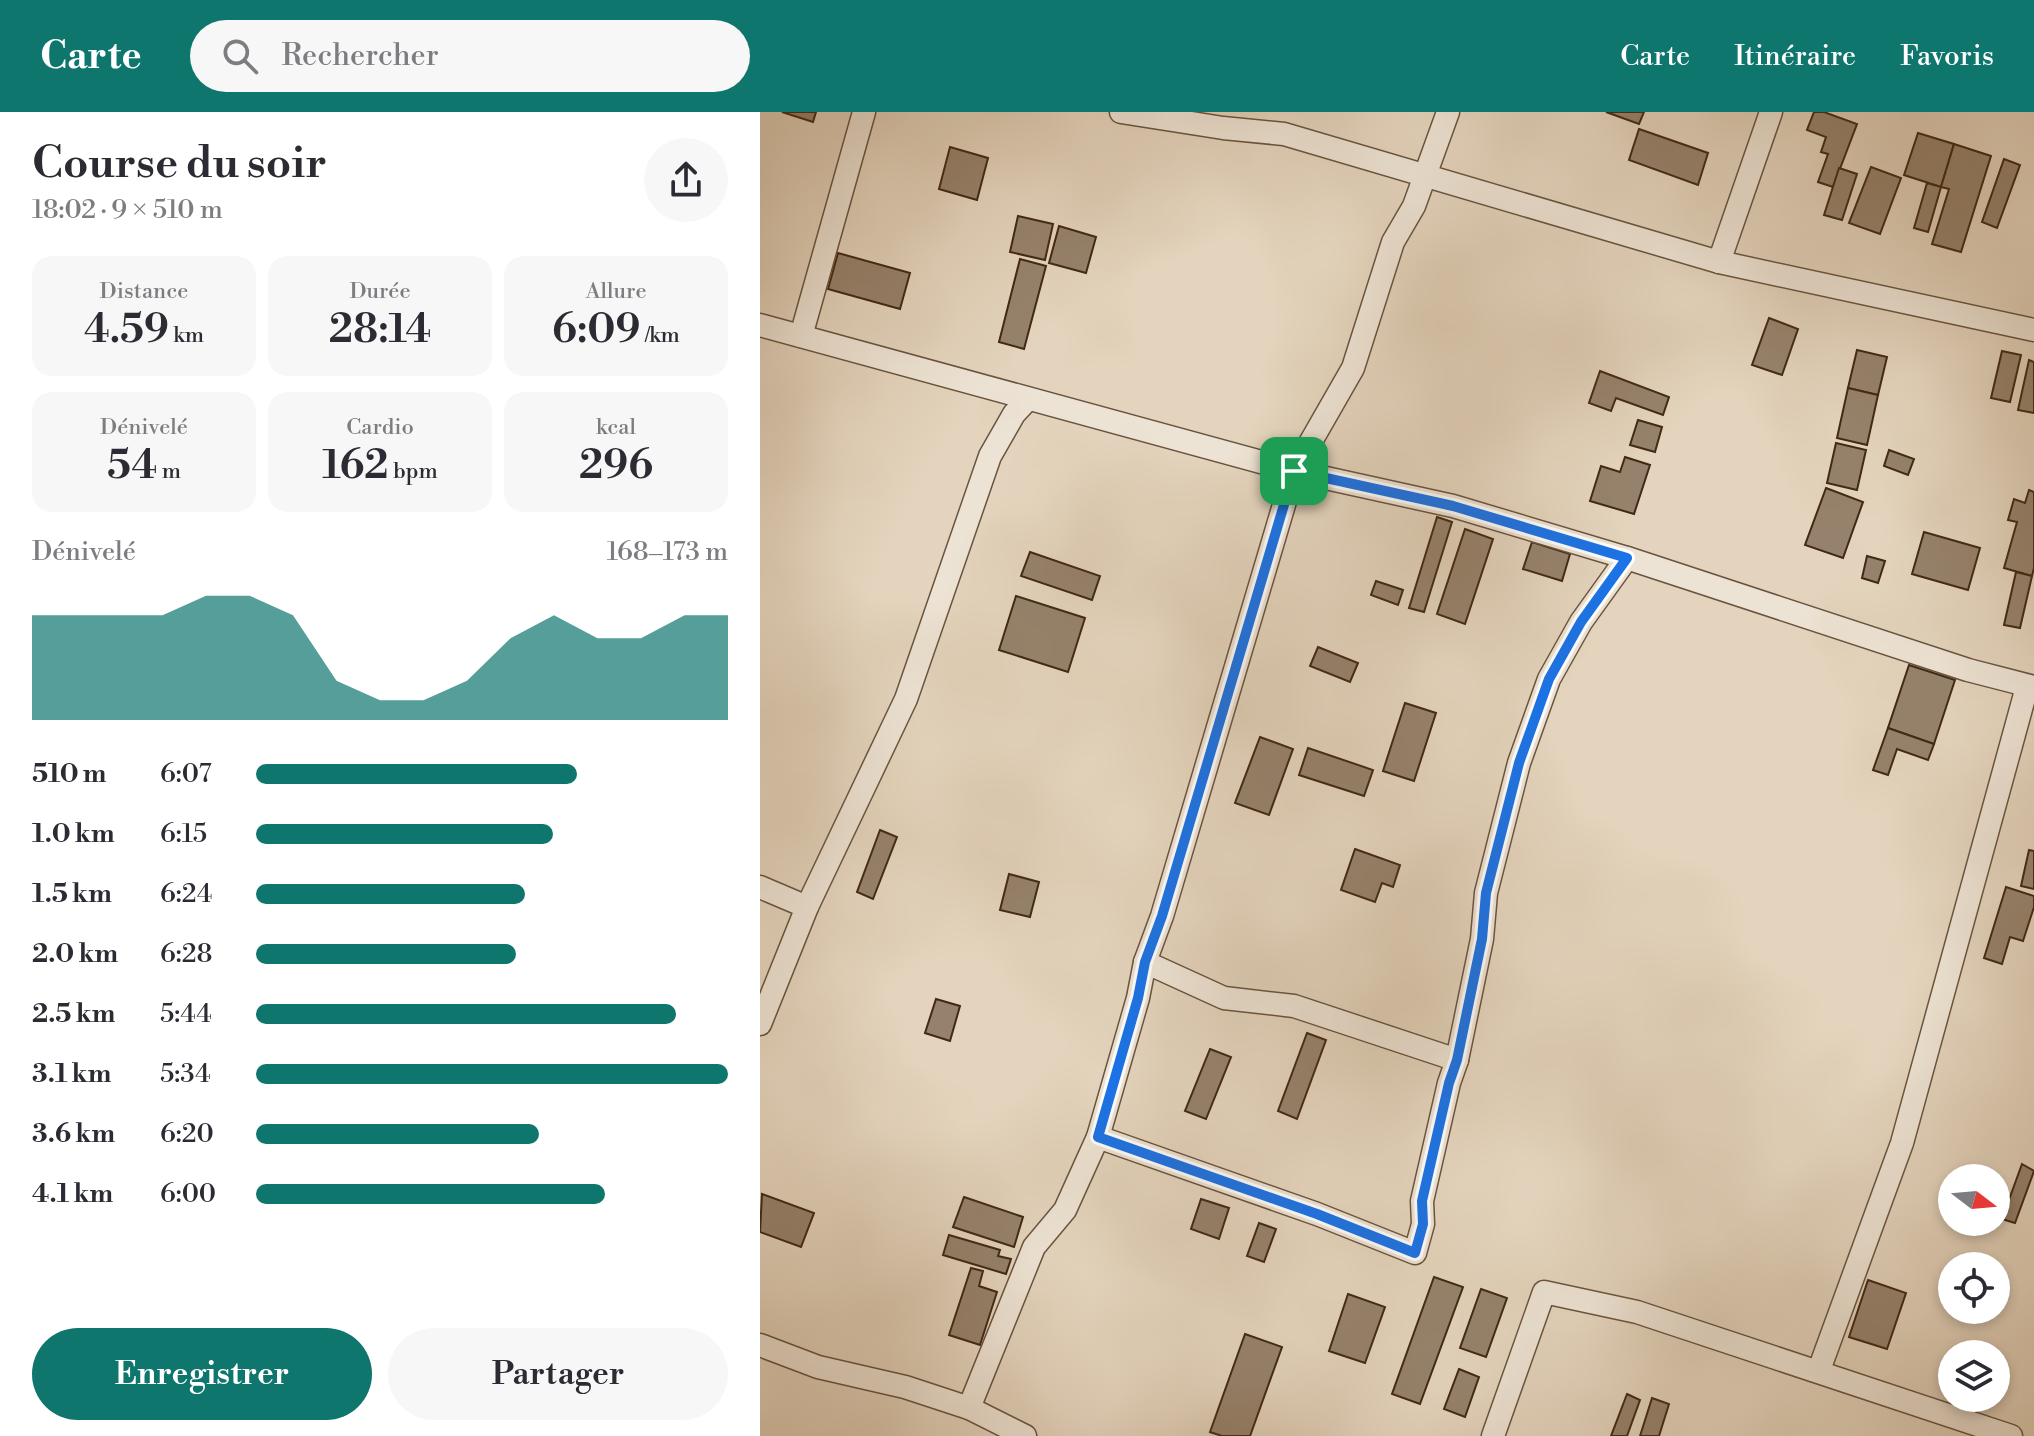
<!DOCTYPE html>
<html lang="fr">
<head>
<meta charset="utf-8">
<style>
  :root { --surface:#fff; --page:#f7f7f7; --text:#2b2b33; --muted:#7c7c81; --accent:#0f766e }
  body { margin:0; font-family:"Libre Bodoni",serif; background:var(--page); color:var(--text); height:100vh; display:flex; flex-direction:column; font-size:30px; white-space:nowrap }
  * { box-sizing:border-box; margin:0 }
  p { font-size:26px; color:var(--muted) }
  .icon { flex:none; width:44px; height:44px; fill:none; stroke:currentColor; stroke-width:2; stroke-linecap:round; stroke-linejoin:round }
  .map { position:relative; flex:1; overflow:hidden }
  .panel { display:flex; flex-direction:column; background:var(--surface); width:760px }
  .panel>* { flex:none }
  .needle { width:52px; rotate:106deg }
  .tools { position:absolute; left:1178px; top:1052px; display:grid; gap:16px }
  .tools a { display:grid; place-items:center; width:72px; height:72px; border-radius:50%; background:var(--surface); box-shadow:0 4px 12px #0003; font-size:40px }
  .pin { position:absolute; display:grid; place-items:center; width:68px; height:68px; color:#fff; margin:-34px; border-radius:16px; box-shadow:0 4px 12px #0006 }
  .round { display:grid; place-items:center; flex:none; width:84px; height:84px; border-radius:42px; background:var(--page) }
  .headline { display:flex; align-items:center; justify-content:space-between; height:136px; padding:0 32px }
  h1 { font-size:44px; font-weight:600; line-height:60px }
  .figures { display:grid; grid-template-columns:repeat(3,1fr); gap:12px; height:136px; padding:8px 32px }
  .figures div { display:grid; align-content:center; border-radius:20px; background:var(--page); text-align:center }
  .figures b { font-size:40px; font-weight:600 }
  .figures small { font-size:22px; font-weight:400 }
  .figures p { font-size:22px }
  .chart { height:224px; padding:16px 32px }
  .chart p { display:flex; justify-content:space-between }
  .chart svg { width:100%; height:144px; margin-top:8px; fill:var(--accent); opacity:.7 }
  .cta { display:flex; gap:16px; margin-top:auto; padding:16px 32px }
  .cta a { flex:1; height:92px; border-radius:48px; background:var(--accent); color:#fff; font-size:32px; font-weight:600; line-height:92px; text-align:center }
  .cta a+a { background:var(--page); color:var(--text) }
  ul { padding:0 32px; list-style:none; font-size:26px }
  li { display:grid; grid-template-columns:128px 96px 1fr; align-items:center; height:60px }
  li i { height:20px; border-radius:10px; background:var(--accent) }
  header { display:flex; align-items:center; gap:48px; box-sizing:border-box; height:112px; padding:0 40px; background:var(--accent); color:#fff }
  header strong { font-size:38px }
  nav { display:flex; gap:44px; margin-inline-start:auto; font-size:28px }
  .search { width:560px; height:72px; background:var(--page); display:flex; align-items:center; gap:20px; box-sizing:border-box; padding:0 28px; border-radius:44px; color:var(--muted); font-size:30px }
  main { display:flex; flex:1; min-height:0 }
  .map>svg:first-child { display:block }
  .building { fill:#96826c; stroke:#412915; stroke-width:2 }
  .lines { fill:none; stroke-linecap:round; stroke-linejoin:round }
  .minor-casing { stroke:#6a543f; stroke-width:25 }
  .minor { stroke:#ede3d4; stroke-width:22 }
  .route-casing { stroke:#fff; stroke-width:16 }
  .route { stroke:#1a73e8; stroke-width:10 }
</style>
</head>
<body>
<header>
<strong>Carte</strong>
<div class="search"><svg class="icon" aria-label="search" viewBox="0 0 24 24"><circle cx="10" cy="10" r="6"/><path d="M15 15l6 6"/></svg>Rechercher</div>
<nav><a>Carte</a><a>Itinéraire</a><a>Favoris</a></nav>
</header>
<main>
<section class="panel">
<div class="headline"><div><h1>Course du soir</h1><p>18:02 · 9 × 510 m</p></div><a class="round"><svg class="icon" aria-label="share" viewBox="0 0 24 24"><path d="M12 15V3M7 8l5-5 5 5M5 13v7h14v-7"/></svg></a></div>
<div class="figures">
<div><p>Distance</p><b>4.59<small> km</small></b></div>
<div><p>Durée</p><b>28:14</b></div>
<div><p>Allure</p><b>6:09<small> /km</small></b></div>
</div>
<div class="figures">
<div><p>Dénivelé</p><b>54<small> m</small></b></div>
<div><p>Cardio</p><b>162<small> bpm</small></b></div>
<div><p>kcal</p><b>296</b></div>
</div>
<div class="chart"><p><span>Dénivelé</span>168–173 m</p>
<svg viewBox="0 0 160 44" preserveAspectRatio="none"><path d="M0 44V12L10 12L20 12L30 12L40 6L50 6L60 12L70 32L80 38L90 38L100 32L110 19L120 12L130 19L140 19L150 12L160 12V44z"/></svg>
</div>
<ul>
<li><b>510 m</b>6:07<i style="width:68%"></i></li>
<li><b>1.0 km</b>6:15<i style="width:63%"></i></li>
<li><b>1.5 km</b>6:24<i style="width:57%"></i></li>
<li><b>2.0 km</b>6:28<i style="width:55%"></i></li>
<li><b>2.5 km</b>5:44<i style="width:89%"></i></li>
<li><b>3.1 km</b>5:34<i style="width:100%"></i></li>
<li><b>3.6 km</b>6:20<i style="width:60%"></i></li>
<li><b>4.1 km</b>6:00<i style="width:74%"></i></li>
</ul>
<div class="cta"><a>Enregistrer</a><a>Partager</a></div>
</section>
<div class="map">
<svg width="1274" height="1324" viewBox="0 0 1274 1324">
  <rect width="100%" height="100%" fill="#e4d4bd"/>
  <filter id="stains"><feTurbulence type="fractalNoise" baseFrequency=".0025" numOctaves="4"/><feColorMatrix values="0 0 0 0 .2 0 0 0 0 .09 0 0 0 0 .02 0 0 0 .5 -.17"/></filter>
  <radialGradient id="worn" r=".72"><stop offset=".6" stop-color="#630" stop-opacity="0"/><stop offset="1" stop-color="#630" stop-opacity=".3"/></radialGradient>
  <g class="building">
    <path d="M22,0H56L53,10Z"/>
    <path d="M846,0H884L879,12Z"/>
    <path d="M1054,0H1064L1097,12L1073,75L1058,70L1068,42L1061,40L1066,25L1047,18Z"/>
    <path d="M879,17L948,41L938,73L869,48Z"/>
    <path d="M1158,21L1194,32L1181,75L1144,63Z"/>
    <path d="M1194,32L1231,44L1201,140L1172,132L1189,77L1181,75Z"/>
    <path d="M190,35L228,46L217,88L179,77Z"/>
    <path d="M1244,47L1260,53L1237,116L1222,110Z"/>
    <path d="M1111,55L1141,66L1120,122L1089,111Z"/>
    <path d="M1079,56L1097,62L1082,108L1064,103Z"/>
    <path d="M1167,71L1181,75L1168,120L1154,116Z"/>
    <path d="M258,104L293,112L285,148L250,140Z"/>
    <path d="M299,114L336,125L326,161L289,151Z"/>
    <path d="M78,141L150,161L140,197L68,177Z"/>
    <path d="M260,147L286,154L264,237L239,230Z"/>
    <path d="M1009,206L1038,217L1022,263L992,253Z"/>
    <path d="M1097,238L1127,245L1118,283L1088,276Z"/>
    <path d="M1242,239L1261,243L1250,290L1231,286Z"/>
    <path d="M1269,248L1274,250V301L1258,298Z"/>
    <path d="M840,259L909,285L903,303L856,286L851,299L829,291Z"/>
    <path d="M1088,276L1118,283L1107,333L1077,326Z"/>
    <path d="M878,308L902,315L895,340L870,333Z"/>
    <path d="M1076,331L1106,338L1097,378L1067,371Z"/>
    <path d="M1129,338L1154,347L1148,363L1124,354Z"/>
    <path d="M865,345L890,353L874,402L830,389L841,354L860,360Z"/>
    <path d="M1066,376L1103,390L1083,446L1045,433Z"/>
    <path d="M1269,378L1274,380V456L1272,464L1244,456L1257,410L1248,408L1254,387L1265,391Z"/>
    <path d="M677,405L692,410L664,500L649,496Z"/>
    <path d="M705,417L733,427L705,512L677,502Z"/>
    <path d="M1164,420L1220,436L1208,478L1152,462Z"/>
    <path d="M772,430L810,442L802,469L763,457Z"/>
    <path d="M270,440L340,464L332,488L261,464Z"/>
    <path d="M1107,444L1125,449L1118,471L1102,466Z"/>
    <path d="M1256,460L1272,464L1260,516L1244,513Z"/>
    <path d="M616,469L643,478L638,493L611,483Z"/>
    <path d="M256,484L325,506L308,560L239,538Z"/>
    <path d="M558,535L598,551L590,570L550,554Z"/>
    <path d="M1149,553L1195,568L1174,632L1128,616Z"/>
    <path d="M645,591L676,601L654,669L623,659Z"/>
    <path d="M1128,616L1174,632L1168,648L1137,637L1128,663L1113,658Z"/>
    <path d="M500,625L533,637L509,703L475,691Z"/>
    <path d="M548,636L613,658L604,684L539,663Z"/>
    <path d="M120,718L137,725L113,787L97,780Z"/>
    <path d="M595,737L640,753L633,775L622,771L615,790L581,778Z"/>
    <path d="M1269,738L1274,739V777L1261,774Z"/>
    <path d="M249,762L279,770L270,805L240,798Z"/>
    <path d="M1246,775L1274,784V795L1263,829L1250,825L1242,852L1224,846Z"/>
    <path d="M176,887L200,894L190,929L165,921Z"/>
    <path d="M547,921L566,928L537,1007L518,999Z"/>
    <path d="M450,937L471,945L446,1007L425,999Z"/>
    <path d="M1262,1052L1274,1059L1255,1111L1242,1107Z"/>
    <path d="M2,1082L54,1101L41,1135L0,1120Z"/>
    <path d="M204,1085L263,1105L254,1135L193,1115Z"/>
    <path d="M441,1087L469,1096L459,1127L431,1117Z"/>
    <path d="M499,1111L516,1117L504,1150L487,1144Z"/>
    <path d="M189,1123L240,1138L238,1144L251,1147L246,1162L183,1143Z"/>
    <path d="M211,1156L223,1159L219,1174L237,1180L220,1233L189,1223Z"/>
    <path d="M674,1165L703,1175L660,1292L632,1282Z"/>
    <path d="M1108,1168L1146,1181L1127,1237L1089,1225Z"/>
    <path d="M721,1177L747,1186L726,1245L700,1236Z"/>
    <path d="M588,1182L625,1195L605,1251L569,1239Z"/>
    <path d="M485,1222L522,1235L490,1324H462L450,1320Z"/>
    <path d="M699,1257L719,1265L705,1305L684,1297Z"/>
    <path d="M867,1282L880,1288L867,1324H851Z"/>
    <path d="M892,1286L909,1292L899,1324H880Z"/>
  </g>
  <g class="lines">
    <defs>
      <g id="minor">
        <path d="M361,0L463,16L524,22L959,150L1274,218"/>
        <path d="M959,150L1011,0"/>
        <path d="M0,213L534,359L693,394L867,446L1208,558L1274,575"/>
        <path d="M41,224L104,0"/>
        <path d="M0,775L47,795"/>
        <path d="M385,850L464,886L534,894L697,948"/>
        <path d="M0,912L47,795L146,587L230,344L254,302L268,287"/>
        <path d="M338,1025L557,1102L655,1141L663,1112L662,1089L689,971L697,948L722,827L726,781L759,651L789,567L821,510L867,446"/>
        <path d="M0,1233L58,1255L145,1275L209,1296L265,1324"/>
        <path d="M1059,1258L1142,1031L1267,575"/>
        <path d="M209,1296L274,1135L305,1098L338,1025L378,886L385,850L402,804L534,359L593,256L633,130L654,94L688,0"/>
        <path d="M733,1324L784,1180L877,1200L1251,1324"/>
      </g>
    </defs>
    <use href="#minor" class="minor-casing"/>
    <use href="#minor" class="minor"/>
  </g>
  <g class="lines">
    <defs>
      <path id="route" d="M534,359L693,394L867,446L821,510L789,567L759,651L726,781L722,827L697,948L689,971L662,1089L663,1112L655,1141L557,1102L338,1025L378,886L385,850L402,804Z"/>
    </defs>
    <use href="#route" class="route-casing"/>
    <use href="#route" class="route"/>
  </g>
  <rect width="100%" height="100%" filter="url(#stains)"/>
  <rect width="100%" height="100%" fill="url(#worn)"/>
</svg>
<div class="tools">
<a><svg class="needle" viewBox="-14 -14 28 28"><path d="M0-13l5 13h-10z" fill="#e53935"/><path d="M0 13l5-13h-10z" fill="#7c7c81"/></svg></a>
<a><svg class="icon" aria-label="locate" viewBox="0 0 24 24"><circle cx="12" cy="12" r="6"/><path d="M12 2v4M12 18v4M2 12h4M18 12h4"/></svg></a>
<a><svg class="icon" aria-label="layers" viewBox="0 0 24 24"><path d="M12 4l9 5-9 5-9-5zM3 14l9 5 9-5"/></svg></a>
</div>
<div class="pin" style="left:534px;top:359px;background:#1e9e55"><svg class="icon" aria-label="arrive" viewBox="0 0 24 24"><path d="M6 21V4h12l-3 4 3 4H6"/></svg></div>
</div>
</main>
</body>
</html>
